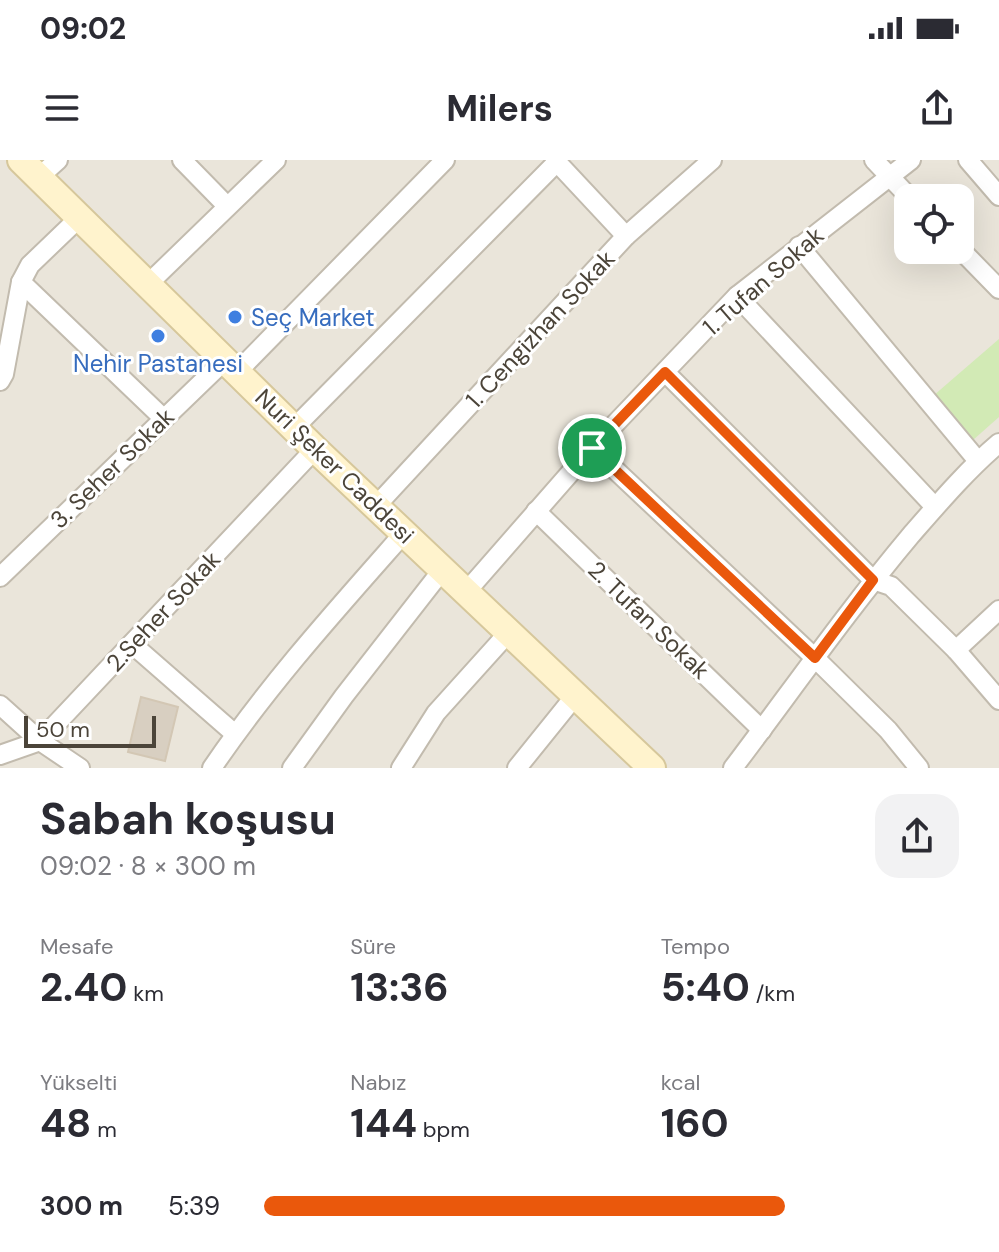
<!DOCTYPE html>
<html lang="tr">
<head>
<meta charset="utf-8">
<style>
  :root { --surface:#fff; --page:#f2f2f3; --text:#2b2b33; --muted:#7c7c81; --accent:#ea580c }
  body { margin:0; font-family:"DM Sans",sans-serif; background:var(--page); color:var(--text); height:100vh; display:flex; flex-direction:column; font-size:30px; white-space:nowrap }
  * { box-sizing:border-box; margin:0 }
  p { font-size:26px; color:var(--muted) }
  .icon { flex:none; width:44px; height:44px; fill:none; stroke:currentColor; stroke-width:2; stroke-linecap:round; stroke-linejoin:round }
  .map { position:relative; height:608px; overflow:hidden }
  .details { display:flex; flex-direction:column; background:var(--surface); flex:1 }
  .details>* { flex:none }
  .controls { position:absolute; left:894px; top:24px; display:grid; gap:16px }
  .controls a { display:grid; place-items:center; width:80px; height:80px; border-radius:16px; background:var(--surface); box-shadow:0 8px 32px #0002; font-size:40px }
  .scale { position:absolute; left:24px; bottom:20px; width:132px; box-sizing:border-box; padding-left:8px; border:4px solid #4b4439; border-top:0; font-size:22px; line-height:28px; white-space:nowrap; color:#4b4439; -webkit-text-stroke:6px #fff; paint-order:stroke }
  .pin { position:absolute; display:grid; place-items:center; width:68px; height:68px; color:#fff; margin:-34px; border:4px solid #fff; border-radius:50%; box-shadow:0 2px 8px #0007 }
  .round { display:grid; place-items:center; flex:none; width:84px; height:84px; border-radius:24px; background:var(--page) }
  .summary { display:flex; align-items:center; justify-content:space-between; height:136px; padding:0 40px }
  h1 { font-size:44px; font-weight:700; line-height:60px }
  .stats { display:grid; grid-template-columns:repeat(3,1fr); gap:12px; height:136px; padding:8px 40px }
  .stats div { display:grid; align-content:center }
  .stats b { font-size:40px; font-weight:700 }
  .stats small { font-size:22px; font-weight:400 }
  .stats p { font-size:22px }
  ul { padding:0 40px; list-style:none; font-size:26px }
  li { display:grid; grid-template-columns:128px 96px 1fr; align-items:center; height:60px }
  li i { height:20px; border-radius:10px; background:var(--accent) }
  .status { display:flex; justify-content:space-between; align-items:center; height:56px; padding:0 40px; background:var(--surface); direction:ltr }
  .status svg { height:22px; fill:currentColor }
  header { display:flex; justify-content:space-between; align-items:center; height:104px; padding:0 40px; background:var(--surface); font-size:36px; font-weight:700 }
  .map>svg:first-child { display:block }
  .residential { fill:#eae5da; fill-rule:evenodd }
  .green { fill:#d2eab5 }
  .building { fill:#d8cfc1; stroke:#d3c7b4; stroke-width:2 }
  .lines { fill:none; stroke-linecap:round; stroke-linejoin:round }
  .street-casing { stroke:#c2bbae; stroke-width:22 }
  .secondary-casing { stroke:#d6c79b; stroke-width:30 }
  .street { stroke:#fff; stroke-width:18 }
  .secondary { stroke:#fff3cd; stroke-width:26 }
  .route-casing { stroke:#fff; stroke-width:16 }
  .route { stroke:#ea580c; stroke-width:10 }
  .shop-dot { fill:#3f7fe0; stroke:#fff; stroke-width:3 }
  .labels { text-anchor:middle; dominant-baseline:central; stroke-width:6; stroke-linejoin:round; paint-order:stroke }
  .street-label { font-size:24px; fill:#4b4439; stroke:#fff }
  .shop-label { font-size:24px; fill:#366cbe; stroke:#fff; text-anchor:start }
</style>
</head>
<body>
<div class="status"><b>09:02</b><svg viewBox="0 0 49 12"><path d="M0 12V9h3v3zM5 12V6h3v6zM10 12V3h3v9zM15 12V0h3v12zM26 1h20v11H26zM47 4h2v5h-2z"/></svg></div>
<header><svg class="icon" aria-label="menu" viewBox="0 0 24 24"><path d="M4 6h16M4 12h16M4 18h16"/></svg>Milers<svg class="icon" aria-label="share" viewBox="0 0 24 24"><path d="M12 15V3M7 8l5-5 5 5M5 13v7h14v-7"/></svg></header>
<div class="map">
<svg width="999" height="608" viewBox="0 0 999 608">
  <rect width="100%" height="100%" fill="#f6f3ec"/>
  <path class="residential" d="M0,0H999V608H0ZM908,38H960V90H908Z"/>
  <path class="green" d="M999,179V257L973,280L933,236Z"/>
  <path class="building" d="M141,537L178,547L165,601L128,592Z"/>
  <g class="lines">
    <defs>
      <g id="street">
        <path d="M182,0L227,46"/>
        <path d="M555,0L626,76"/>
        <path d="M874,0L910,38"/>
        <path d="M968,0L999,36"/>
        <path d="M39,17L58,0"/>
        <path d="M799,86L978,301"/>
        <path d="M960,89L999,129"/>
        <path d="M21,122L163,258"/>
        <path d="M148,124L276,0"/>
        <path d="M737,136L935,347"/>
        <path d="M237,212L445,0"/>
        <path d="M665,212L873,420L891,426L956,490L999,540"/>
        <path d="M0,221L4,214L21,122L30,105L80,57"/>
        <path d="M294,268L557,2"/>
        <path d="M592,288L815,498L888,570L919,608"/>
        <path d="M376,346L626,76L712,0"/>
        <path d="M536,351L762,570"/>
        <path d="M0,417L225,200"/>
        <path d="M466,432L592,288L737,136L911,0"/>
        <path d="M132,484L235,574"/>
        <path d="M956,490L999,450"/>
        <path d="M0,545L40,581L80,608"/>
        <path d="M0,595L40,581L315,289"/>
        <path d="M212,608C269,524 337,449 404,373"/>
        <path d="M292,608L344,536L443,409"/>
        <path d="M401,608L436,553L509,472"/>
        <path d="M517,608L575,536"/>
        <path d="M733,608C792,530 848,450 911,375C939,343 967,310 999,283"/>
      </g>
      <path id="secondary" d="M21,0L315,289L652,608"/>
    </defs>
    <use href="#street" class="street-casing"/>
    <use href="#secondary" class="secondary-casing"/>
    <use href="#street" class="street"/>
    <use href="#secondary" class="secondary"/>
  </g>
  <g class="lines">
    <defs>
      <path id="route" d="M665,212L873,420L815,498L592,288Z"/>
    </defs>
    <use href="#route" class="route-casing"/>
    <use href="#route" class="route"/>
  </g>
  <g class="shop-dot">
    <circle cx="235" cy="157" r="8"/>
    <circle cx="158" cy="176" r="8"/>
  </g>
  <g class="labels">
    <g class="street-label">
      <text transform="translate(763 121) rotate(-41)">1. Tufan Sokak</text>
      <text transform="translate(540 169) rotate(-47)">1. Cengizhan Sokak</text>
      <text transform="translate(335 306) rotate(44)">Nuri Şeker Caddesi</text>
      <text transform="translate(112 308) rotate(-44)">3. Seher Sokak</text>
      <text transform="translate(163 451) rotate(-47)">2.Seher Sokak</text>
      <text transform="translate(649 460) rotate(44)">2. Tufan Sokak</text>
    </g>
    <g class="shop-label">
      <text x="251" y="157">Seç Market</text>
      <text x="158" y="203" text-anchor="middle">Nehir Pastanesi</text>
    </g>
  </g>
</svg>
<div class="controls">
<a><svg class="icon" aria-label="locate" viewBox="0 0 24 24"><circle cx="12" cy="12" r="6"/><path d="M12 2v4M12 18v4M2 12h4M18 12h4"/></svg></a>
</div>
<div class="scale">50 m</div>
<div class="pin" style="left:592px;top:288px;background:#1e9e55"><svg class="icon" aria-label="arrive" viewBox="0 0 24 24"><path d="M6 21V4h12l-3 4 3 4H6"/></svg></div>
</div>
<section class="details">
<div class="summary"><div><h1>Sabah koşusu</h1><p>09:02 · 8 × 300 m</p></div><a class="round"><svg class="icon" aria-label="share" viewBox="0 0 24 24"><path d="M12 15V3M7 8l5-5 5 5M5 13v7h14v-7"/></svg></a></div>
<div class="stats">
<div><p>Mesafe</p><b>2.40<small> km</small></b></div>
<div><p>Süre</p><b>13:36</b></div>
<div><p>Tempo</p><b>5:40<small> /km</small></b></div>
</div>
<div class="stats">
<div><p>Yükselti</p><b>48<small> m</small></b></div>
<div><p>Nabız</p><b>144<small> bpm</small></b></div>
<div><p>kcal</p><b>160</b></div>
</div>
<ul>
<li><b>300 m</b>5:39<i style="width:75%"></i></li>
</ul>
</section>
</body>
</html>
